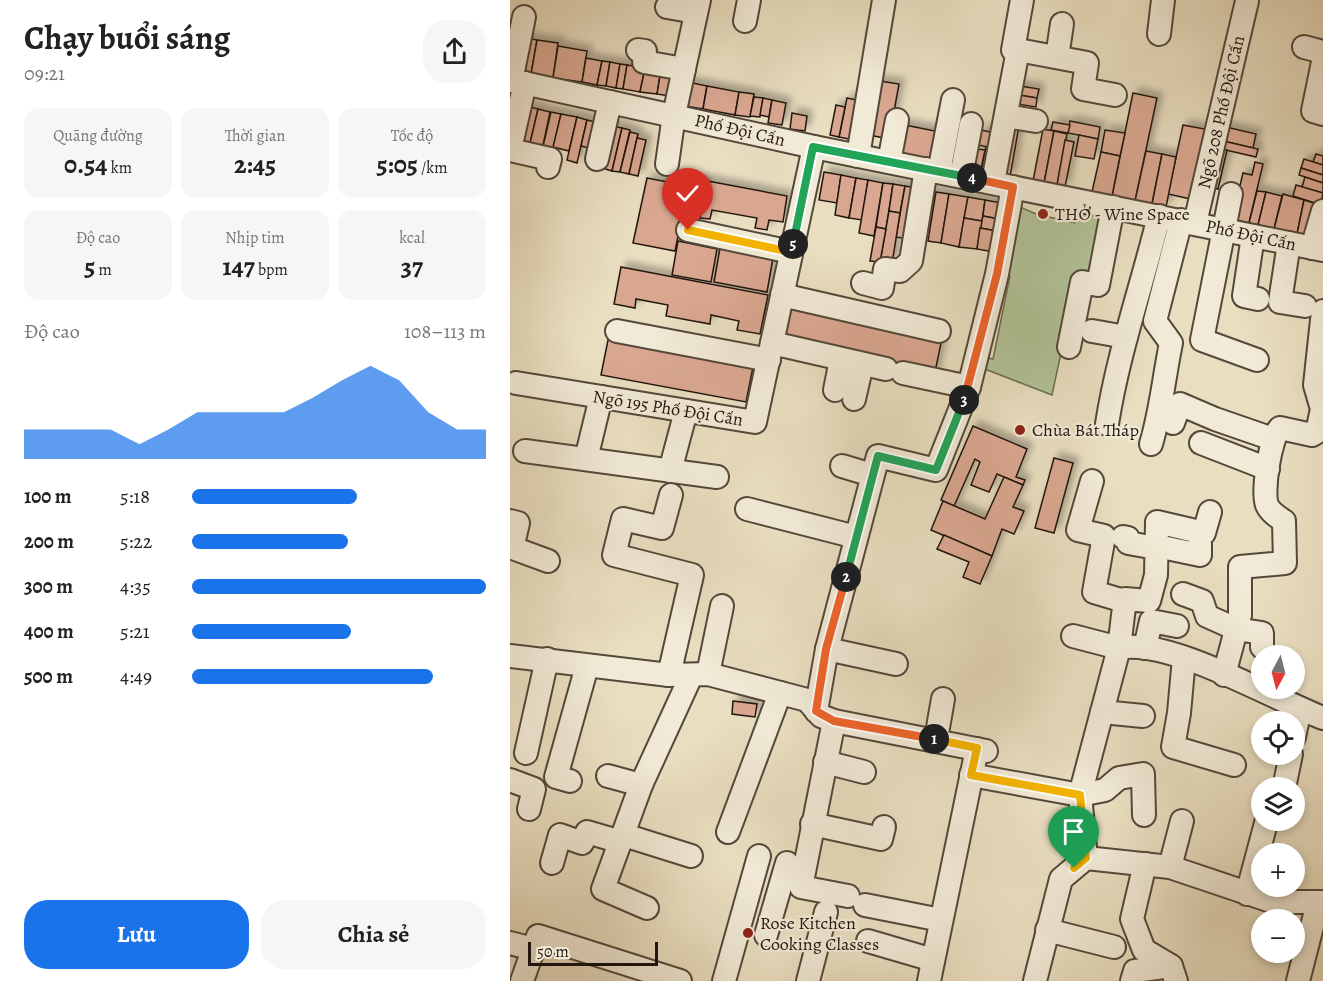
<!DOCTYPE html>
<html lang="vi">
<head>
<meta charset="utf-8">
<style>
  :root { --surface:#fff; --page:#f6f6f6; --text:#222; --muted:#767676; --accent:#1a73e8 }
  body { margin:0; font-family:Alegreya,serif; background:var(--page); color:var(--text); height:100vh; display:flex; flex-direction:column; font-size:22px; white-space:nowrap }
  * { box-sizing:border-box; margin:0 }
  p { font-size:20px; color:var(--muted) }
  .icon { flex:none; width:33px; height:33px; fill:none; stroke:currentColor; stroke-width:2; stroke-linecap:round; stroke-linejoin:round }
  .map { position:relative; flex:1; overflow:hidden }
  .side { display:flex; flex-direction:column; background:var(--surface); width:510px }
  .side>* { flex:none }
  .needle { width:39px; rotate:187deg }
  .tools { position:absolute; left:741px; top:645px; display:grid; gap:12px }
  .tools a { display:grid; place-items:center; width:54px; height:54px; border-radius:50%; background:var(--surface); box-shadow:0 3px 9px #0003; font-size:30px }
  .scale { position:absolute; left:18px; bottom:15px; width:130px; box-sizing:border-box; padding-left:6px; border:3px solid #23160f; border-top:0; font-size:16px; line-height:21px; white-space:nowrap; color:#23160f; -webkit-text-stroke:4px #f1ead6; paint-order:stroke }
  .pin { position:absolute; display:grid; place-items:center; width:51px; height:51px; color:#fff; margin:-62px -26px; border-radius:50% 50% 50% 0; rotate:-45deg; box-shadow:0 0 6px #0007 }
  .pin .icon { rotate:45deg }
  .km { position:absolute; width:30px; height:30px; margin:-15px; border-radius:50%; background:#222; color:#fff; font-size:16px; line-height:30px; text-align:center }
  .round { display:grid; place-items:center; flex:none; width:63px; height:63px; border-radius:24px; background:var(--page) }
  .overview { display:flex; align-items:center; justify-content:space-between; height:102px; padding:0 24px }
  h1 { font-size:33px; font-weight:700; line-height:45px }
  .stats { display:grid; grid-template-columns:repeat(3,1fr); gap:9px; height:102px; padding:6px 24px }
  .stats div { display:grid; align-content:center; border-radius:15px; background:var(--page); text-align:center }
  .stats b { font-size:26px; font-weight:700 }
  .stats small { font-size:16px; font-weight:400 }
  .stats p { font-size:16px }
  .chart { height:168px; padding:12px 24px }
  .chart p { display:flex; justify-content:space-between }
  .chart svg { width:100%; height:108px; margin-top:6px; fill:var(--accent); opacity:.7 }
  .cta { display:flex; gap:12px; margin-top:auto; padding:12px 24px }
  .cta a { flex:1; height:69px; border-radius:24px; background:var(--accent); color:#fff; font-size:24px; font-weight:700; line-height:69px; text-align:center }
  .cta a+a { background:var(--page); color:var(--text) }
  ul { padding:0 24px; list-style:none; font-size:20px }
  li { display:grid; grid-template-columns:96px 72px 1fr; align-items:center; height:45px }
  li i { height:15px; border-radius:8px; background:var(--accent) }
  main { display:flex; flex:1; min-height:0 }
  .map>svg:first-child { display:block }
  .green { fill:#b1c296; stroke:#6a6c52; stroke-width:1.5 }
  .building { fill:#d9a790; stroke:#23160f; stroke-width:1.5; filter:url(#shadow) }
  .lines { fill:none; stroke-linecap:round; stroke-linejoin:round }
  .minor-casing { stroke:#54483b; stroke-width:26 }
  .minor { stroke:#f1ead6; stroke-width:22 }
  .split-1-casing { stroke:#fff; stroke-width:12 }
  .split-2-casing { stroke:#fff; stroke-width:12 }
  .split-3-casing { stroke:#fff; stroke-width:12 }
  .split-4-casing { stroke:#fff; stroke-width:12 }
  .split-5-casing { stroke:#fff; stroke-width:12 }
  .split-6-casing { stroke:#fff; stroke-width:12 }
  .split-1 { stroke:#f5b400; stroke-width:8 }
  .split-2 { stroke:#f0652b; stroke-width:8 }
  .split-3 { stroke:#22a559; stroke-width:8 }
  .split-4 { stroke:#f0652b; stroke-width:8 }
  .split-5 { stroke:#22a559; stroke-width:8 }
  .split-6 { stroke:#f5b400; stroke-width:8 }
  .poi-dot { fill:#8f2418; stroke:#f1ead6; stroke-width:2 }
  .labels { text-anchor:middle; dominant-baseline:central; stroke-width:4.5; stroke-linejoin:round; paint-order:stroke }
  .street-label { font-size:18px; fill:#23160f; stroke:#f1ead6 }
  .poi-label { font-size:18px; fill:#23160f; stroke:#f1ead6; text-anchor:start }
</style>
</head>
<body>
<main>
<section class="side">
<div class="overview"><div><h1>Chạy buổi sáng</h1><p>09:21</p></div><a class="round"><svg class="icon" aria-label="share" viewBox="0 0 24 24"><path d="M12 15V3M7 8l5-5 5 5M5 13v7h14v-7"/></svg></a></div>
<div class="stats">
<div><p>Quãng đường</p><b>0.54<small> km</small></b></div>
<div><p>Thời gian</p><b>2:45</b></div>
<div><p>Tốc độ</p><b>5:05<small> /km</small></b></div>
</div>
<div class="stats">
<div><p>Độ cao</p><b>5<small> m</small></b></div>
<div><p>Nhịp tim</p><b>147<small> bpm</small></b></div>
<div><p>kcal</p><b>37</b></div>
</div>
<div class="chart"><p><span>Độ cao</span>108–113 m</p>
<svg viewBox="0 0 160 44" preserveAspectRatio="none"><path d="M0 44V32L10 32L20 32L30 32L40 38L50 32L60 25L70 25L80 25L90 25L100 19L110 12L120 6L130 12L140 25L150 32L160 32V44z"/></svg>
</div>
<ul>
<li><b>100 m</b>5:18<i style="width:56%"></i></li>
<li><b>200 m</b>5:22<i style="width:53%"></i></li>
<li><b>300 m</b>4:35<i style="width:100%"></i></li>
<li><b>400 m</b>5:21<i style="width:54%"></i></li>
<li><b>500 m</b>4:49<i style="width:82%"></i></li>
</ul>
<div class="cta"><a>Lưu</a><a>Chia sẻ</a></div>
</section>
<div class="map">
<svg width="813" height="981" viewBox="0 0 813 981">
  <defs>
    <filter id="shadow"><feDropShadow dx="5.5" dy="-5.5" stdDeviation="3" flood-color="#0004"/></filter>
  </defs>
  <rect width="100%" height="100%" fill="#e9dec0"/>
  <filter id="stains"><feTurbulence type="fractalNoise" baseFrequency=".00333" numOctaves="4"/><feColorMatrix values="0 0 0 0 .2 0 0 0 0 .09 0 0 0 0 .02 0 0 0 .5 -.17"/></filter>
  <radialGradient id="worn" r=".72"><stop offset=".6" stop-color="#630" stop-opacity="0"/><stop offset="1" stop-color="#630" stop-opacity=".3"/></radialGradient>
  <path class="green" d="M503,204L526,214L565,223L571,213L595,218L582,281L567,278L542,395L467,366L469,356L483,359L500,276L489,274Z"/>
  <g class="building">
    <path d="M12,37L27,40L21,74L6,72Z"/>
    <path d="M27,40L48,43L43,78L21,74Z"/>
    <path d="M48,46L77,51L72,82L43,78Z"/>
    <path d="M76,58L92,61L87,85L72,82Z"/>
    <path d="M92,61L100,62L96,86L87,85Z"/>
    <path d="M100,62L110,64L106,88L96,86Z"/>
    <path d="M110,64L117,65L113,89L106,88Z"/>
    <path d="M117,65L135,68L130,92L113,89Z"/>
    <path d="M135,68L151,70L147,94L130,92Z"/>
    <path d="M151,70L168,73L164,97L147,94Z"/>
    <path d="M364,80L389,84L379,139L354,134Z"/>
    <path d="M173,81L197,86L193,109L169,105Z"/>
    <path d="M504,85L529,89L527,98L503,94Z"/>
    <path d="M197,86L229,92L225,115L193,109Z"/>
    <path d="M229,92L244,94L240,117L225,115Z"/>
    <path d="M623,93L647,98L625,201L602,196Z"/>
    <path d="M503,94L527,98L526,107L501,103Z"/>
    <path d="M244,97L253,98L250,117L240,116Z"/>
    <path d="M253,98L262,100L259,117L250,115Z"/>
    <path d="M337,98L356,102L348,141L329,137Z"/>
    <path d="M262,100L276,103L272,125L258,123Z"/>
    <path d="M326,105L335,107L329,137L320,135Z"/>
    <path d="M16,106L28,109L18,152L7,149Z"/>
    <path d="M28,109L40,112L31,155L18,152Z"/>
    <path d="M41,112L51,114L41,157L31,155Z"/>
    <path d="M282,113L297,116L295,131L280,129Z"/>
    <path d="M51,114L67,117L59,151L43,147Z"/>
    <path d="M67,117L77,120L67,163L57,160Z"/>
    <path d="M497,118L510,120L500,177L487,175Z"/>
    <path d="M77,120L89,123L83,149L71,146Z"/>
    <path d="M560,121L590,127L588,139L558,133Z"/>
    <path d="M543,122L560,125L558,133L541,130Z"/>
    <path d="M390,124L435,133L430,161L385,152Z"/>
    <path d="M98,125L112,128L102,171L89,167Z"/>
    <path d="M673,125L700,130L685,200L658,194Z"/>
    <path d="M712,126L746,134L743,148L709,140Z"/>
    <path d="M112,128L120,130L110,172L102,171Z"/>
    <path d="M533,129L544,131L534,183L523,181Z"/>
    <path d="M471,130L490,134L487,149L468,145Z"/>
    <path d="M595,130L615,133L610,156L591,152Z"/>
    <path d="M544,131L557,134L547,185L534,183Z"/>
    <path d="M120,132L128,134L119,174L110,172Z"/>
    <path d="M569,135L588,139L584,159L565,156Z"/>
    <path d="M127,138L136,140L128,176L119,174Z"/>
    <path d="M555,140L564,142L555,187L547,185Z"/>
    <path d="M709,140L748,149L746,157L707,148Z"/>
    <path d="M476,147L487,149L482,174L471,172Z"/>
    <path d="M707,148L717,150L708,189L698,187Z"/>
    <path d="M467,149L475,150L471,169L463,167Z"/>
    <path d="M636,151L652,154L642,204L625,201Z"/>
    <path d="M591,152L610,156L602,196L582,192Z"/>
    <path d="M652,154L666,157L656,207L642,204Z"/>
    <path d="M806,154L813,156V165L803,162Z"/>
    <path d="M794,159L813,165V175L791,168Z"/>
    <path d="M745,162L753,164L739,223L722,219L733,173L742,175Z"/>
    <path d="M791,168L813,175V183L789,175Z"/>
    <path d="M314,172L331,175L327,203L309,200Z"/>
    <path d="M331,175L346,178L339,218L325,215Z"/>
    <path d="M795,177L813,183V193L792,187Z"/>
    <path d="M137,178L178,186L165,251L123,243Z"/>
    <path d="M346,178L358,180L352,220L339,218Z"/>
    <path d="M187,179L277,196L273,222L259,220L257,230L245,228L247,218L202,210L200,219L190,218L192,208L182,206Z"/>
    <path d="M358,180L373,183L364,236L349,233Z"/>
    <path d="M373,183L383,184L376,229L366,227Z"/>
    <path d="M383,184L395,186L390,213L379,211Z"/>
    <path d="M786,185L813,193L811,205L783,196Z"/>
    <path d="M395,186L412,189L403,240L386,237Z"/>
    <path d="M414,190L426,192L420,229L408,227Z"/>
    <path d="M747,191L756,192L748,225L739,223Z"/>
    <path d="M426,192L439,194L431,243L418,241Z"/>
    <path d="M756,192L772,196L764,229L748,225Z"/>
    <path d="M439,194L458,197L449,247L431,243Z"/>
    <path d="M773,194L794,200L787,234L764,229Z"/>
    <path d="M458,197L475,200L472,221L454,218Z"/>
    <path d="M475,200L497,204L494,220L473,216Z"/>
    <path d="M794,200L807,204L800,237L787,234Z"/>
    <path d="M379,211L390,213L382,264L370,262Z"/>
    <path d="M473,216L494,220L492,232L470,228Z"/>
    <path d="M454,218L472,221L467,249L449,247Z"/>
    <path d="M366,227L376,229L370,262L360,261Z"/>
    <path d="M470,228L492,232L489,253L467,249Z"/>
    <path d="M168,241L207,249L201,282L162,275Z"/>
    <path d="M210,248L263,258L257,292L204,282Z"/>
    <path d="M111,267L258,295L250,334L227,330L229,321L201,315L200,324L156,316L158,305L126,299L125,308L104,304Z"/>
    <path d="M273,301L432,338L424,377L264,340Z"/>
    <path d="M98,340L243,367L236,402L91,375Z"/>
    <path d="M463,426L517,449L506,477L515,480L513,485L487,474L479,492L461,485L470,462L465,459L444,506L431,500Z"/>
    <path d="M544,458L563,463L544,533L525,528Z"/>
    <path d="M494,477L513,485L503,507L514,511L504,534L492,529L482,556L421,530L433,501L475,519Z"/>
    <path d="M434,535L482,556L470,584L453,577L459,562L427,549Z"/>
    <path d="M223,701L247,704L245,717L222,714Z"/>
  </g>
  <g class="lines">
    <defs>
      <g id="minor">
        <path d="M157,7L186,12"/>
        <path d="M235,21L239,0"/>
        <path d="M649,34L653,0"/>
        <path d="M794,47L813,52"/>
        <path d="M128,50L135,51L134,62L174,69"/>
        <path d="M508,50L577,63L573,89L605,95"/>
        <path d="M547,57L552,24"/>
        <path d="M813,62L803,111L813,114"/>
        <path d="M0,80L304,147L813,250"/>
        <path d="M1,81L14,17"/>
        <path d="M496,116L526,121"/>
        <path d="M0,149L15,83"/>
        <path d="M0,150L40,159L38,167"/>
        <path d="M348,156L374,0"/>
        <path d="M87,159L100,102"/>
        <path d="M379,162L387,120"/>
        <path d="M157,164L164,115L189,0"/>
        <path d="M429,172L443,100"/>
        <path d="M451,176L461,124"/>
        <path d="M483,182L508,50H503L512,0"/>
        <path d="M721,194L692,340L747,360"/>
        <path d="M685,223L737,1"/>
        <path d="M178,230L281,252"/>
        <path d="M743,236L734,296L748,299"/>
        <path d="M779,243L770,302L795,306"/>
        <path d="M802,248L813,211"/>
        <path d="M353,283L372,288L375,269L390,271L401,261L416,169"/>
        <path d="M272,295L429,331"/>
        <path d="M107,331L259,360"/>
        <path d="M582,331L616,337"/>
        <path d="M262,343L376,369"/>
        <path d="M559,347L572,282L588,285L603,207"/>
        <path d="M393,373L459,387"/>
        <path d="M6,383L245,422L304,147"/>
        <path d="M325,390L331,360"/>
        <path d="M344,399L352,364"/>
        <path d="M663,423L670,404L705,419L763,439"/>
        <path d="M597,424C608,353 632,286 649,216"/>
        <path d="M691,443L758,469"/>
        <path d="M641,444C651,411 654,377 661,343L645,321L671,220"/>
        <path d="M15,451L207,477"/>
        <path d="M76,459L91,397"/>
        <path d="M332,466L362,475"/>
        <path d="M160,471L176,411"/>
        <path d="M582,481L568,530L594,536L584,592L614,601"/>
        <path d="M237,509L346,537"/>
        <path d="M0,521L8,523L4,540"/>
        <path d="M613,537L618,538V543L646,548"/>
        <path d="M647,546L690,555V544"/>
        <path d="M0,547L38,561"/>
        <path d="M673,594L692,601L697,616L726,629L752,633V647"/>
        <path d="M563,636L609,648L615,599L639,601L646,575L647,522L694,533L700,512"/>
        <path d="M635,648L641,621L667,626"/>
        <path d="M317,649L386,664"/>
        <path d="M0,656L159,675L198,674L297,700L311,716L324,721L476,751"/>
        <path d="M674,658L669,713L663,747L724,765"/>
        <path d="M198,674L212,606"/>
        <path d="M159,675L182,575L104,555L113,519L152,528L161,495"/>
        <path d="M714,675L730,615V567L775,563L774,521C768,517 760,512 757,505C752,492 760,438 770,428L802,435L807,432L812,409L805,385L813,311"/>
        <path d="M306,711L317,649L368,456L426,470L459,387L487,274L503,187"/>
        <path d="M592,712L633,716"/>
        <path d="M813,718C763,699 659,637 609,648L570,795L576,858L660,867L764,902H813"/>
        <path d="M324,721L291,887L338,896"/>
        <path d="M784,737L790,709"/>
        <path d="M426,739L433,699"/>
        <path d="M16,753L37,659"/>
        <path d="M315,762L354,772"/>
        <path d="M461,775L570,795L595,790L609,778L633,774L634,815"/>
        <path d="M98,776L131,785"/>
        <path d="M0,780L24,789L19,809"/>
        <path d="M60,781L46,777L77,666"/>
        <path d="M774,788L781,754"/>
        <path d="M302,824L371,839L374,827"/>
        <path d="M218,832L270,693"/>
        <path d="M114,835L181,856"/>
        <path d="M42,863L50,835L72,843L77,832L111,842"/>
        <path d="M635,864L622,919L634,950L661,966L666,981"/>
        <path d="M660,867L672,821"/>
        <path d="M737,894L756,823"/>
        <path d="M355,905L431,920"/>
        <path d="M137,908L93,889L131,785L181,676"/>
        <path d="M537,930L604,947"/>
        <path d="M256,935L277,863"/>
        <path d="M358,941L423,960"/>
        <path d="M0,943L23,949"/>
        <path d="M12,981L28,936L170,981"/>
        <path d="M214,981L249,856"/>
        <path d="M298,981L316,912"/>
        <path d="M419,981L467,749"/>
        <path d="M525,981L551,879L576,858"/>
        <path d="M622,981L625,971L661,966"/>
        <path d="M788,981L808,903"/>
      </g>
    </defs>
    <use href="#minor" class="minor-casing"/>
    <use href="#minor" class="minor"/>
  </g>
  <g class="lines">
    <defs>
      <path id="split-1" d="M424,739L467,748L461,775L570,795L576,858L564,868"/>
      <path id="split-2" d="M336,577L316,649L306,711L324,721L424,739"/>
      <path id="split-3" d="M336,577L368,456L426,470L454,400"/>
      <path id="split-4" d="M454,400L487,274L503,187L462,178"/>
      <path id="split-5" d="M283,244L303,147L462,178"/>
      <path id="split-6" d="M178,230L281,252L283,244"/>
    </defs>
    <use href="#split-1" class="split-1-casing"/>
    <use href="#split-2" class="split-2-casing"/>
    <use href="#split-3" class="split-3-casing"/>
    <use href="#split-4" class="split-4-casing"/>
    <use href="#split-5" class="split-5-casing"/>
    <use href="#split-6" class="split-6-casing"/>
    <use href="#split-1" class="split-1"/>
    <use href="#split-2" class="split-2"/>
    <use href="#split-3" class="split-3"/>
    <use href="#split-4" class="split-4"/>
    <use href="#split-5" class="split-5"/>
    <use href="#split-6" class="split-6"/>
  </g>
  <g class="poi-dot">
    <circle cx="533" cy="214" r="6"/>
    <circle cx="510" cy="430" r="6"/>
    <circle cx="238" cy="933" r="6"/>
  </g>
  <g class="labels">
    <g class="street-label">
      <text transform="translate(711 112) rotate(-77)">Ngõ 208 Phố Đội Cấn</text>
      <text transform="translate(230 130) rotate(13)">Phố Đội Cấn</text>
      <text transform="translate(741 235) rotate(12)">Phố Đội Cấn</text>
      <text transform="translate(158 408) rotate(9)">Ngõ 195 Phố Đội Cấn</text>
    </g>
    <g class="poi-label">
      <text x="545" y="214">THỞ - Wine Space</text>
      <text x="522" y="430">Chùa Bát Tháp</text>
      <text x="250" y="923">Rose Kitchen<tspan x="250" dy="21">Cooking Classes</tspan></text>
    </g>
  </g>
  <rect width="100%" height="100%" filter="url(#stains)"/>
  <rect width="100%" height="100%" fill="url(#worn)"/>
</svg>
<div class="tools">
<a><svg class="needle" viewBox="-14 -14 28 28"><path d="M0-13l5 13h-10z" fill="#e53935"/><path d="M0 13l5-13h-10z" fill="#767676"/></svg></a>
<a><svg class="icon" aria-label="locate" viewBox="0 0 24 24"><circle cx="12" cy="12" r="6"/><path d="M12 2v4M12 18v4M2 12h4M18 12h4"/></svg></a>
<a><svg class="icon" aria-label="layers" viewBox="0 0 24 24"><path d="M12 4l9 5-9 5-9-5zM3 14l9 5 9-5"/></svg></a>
<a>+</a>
<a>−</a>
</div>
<div class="scale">50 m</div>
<div class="pin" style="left:564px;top:868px;background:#1e9e55"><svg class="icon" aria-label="arrive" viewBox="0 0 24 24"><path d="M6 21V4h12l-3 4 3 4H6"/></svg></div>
<div class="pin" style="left:178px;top:230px;background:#d93025"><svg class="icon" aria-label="check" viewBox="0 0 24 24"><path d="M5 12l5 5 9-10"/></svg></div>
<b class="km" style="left:424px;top:739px">1</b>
<b class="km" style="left:336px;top:577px">2</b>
<b class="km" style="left:454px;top:400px">3</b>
<b class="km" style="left:462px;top:178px">4</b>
<b class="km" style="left:283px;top:244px">5</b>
</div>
</main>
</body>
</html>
